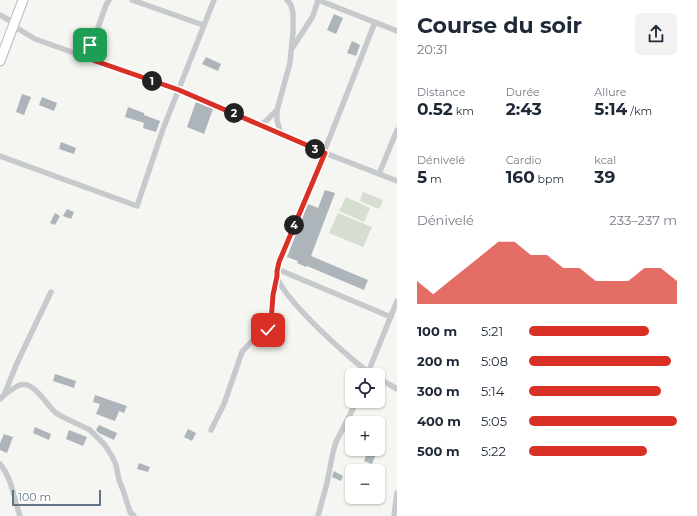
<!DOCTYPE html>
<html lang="fr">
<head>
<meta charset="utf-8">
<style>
  :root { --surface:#fff; --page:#f2f2f3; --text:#1f2937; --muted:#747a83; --accent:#d93025 }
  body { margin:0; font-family:Montserrat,sans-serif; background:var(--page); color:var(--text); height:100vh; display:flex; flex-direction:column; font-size:15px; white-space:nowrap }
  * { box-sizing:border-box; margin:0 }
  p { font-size:13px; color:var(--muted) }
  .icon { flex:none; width:22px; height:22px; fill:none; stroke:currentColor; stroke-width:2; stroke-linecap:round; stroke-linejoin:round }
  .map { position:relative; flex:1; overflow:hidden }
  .drawer { display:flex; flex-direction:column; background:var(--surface); width:300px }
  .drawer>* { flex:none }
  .buttons { position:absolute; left:345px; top:368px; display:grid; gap:8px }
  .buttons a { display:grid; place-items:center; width:40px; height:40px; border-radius:6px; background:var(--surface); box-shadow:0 1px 3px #0004; font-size:20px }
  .scale { position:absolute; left:12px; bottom:10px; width:89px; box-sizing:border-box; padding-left:4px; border:2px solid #617584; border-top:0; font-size:11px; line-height:14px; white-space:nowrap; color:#617584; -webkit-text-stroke:3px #fff; paint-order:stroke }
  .pin { position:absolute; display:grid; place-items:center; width:34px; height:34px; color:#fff; margin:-17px; border-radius:8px; box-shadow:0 2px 6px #0006 }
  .km { position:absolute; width:20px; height:20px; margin:-10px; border-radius:50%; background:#222; color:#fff; font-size:11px; line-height:20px; text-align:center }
  .round { display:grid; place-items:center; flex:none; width:42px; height:42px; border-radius:6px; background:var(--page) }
  .overview { display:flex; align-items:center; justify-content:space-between; height:68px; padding:0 20px }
  h1 { font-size:22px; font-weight:700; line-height:30px }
  .stats { display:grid; grid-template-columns:repeat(3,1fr); gap:6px; height:68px; padding:4px 20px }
  .stats div { display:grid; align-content:center }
  .stats b { font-size:17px; font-weight:700 }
  .stats small { font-size:11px; font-weight:400 }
  .stats p { font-size:11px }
  .chart { height:112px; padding:8px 20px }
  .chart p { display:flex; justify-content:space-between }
  .chart svg { width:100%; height:72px; margin-top:4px; fill:var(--accent); opacity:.7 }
  ul { padding:0 20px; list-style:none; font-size:13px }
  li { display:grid; grid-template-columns:64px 48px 1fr; align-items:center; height:30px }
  li i { height:10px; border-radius:5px; background:var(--accent) }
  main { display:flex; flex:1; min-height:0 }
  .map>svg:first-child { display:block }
  .green { fill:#d6ddd1 }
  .building { fill:#adb5ba }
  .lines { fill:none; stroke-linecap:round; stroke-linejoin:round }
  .primary-casing { stroke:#b7bbbe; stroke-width:11 }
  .street { stroke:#c7cacd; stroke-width:5.5 }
  .primary { stroke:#fff; stroke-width:9 }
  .route-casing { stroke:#fff; stroke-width:8 }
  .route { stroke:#d93025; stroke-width:5 }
</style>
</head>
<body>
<main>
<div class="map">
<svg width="397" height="516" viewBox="0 0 397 516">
  <rect width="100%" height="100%" fill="#f5f5f1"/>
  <g class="green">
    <path d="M363,192L383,200L379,209L360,201Z"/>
    <path d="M346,197L370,208L364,222L339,211Z"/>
    <path d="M338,213L372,227L363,247L329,233Z"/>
  </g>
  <g class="building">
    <path d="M334,14L343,18L336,34L327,30Z"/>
    <path d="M352,41L360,45L356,56L347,53Z"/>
    <path d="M206,57L221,64L218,71L202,64Z"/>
    <path d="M22,94L31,97L24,115L16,112Z"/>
    <path d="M42,97L57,103L54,111L39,105Z"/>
    <path d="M196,102L213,109L204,134L187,127Z"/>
    <path d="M128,107L144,113V115L160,121L156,132L143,128L144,123L125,117Z"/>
    <path d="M61,142L76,148L74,154L59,149Z"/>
    <path d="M325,190L335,193L311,256L368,280L364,290L307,266L306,267L297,263L298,261L287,257L308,204L318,208Z"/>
    <path d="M67,209L74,212L71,219L63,216Z"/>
    <path d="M55,213L60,216L55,225L50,223Z"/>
    <path d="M55,374L76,381L74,388L53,381Z"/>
    <path d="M95,395L127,406L124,413L119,411L115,421L96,414L100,404L93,402Z"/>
    <path d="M99,425L117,433L114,440L99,433L96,430Z"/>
    <path d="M35,427L51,434L49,440L33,433Z"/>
    <path d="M188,429L196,433L192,441L184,437Z"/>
    <path d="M69,430L87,437L83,446L66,439Z"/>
    <path d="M4,434L13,437L7,453L0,450V443Z"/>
    <path d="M368,450L376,454L372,464L364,461Z"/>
    <path d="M139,463L150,467L148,472L137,469Z"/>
    <path d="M334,471L343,476L341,481L332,477Z"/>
  </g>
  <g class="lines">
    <defs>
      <path id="primary" d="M0,61L23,0"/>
    </defs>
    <use href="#primary" class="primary-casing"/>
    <g class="street">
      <path d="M132,0L203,25"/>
      <path d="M318,0L397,31"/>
      <path d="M0,15L14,23L17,28L35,39L179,90L260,125L307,146L397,181"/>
      <path d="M293,47L313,16L318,0"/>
      <path d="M81,56L94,39L106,5L109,0"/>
      <path d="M260,125L266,121L277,110"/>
      <path d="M281,134L277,120V110L290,63L293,32V13L291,5L287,0"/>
      <path d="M0,156L137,206L163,129L214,0"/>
      <path d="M379,174L397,130"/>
      <path d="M277,269L391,317"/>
      <path d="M367,375L397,301"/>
      <path d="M373,375C353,363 281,297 277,276C275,265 289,238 293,227C322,159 348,91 375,22"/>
      <path d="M378,378L397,389"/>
      <path d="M4,395C9,392 14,387 20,385C35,381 46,405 56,413C67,420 79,424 90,430L104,444L112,456L116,465L119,480L123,490L130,512L134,516"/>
      <path d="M0,399L4,395L17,363L51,292"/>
      <path d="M211,430L224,404L242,352L250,343L264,334L270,326L271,322L273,295L277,276"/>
      <path d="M0,464C12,478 14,499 20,516"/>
      <path d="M318,516L327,483L333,452L336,442L357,401"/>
      <path d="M394,516L397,493"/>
    </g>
    <use href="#primary" class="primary"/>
  </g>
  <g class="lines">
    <defs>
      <path id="route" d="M90,45L81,56L179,90L325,153L279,262L277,271V276L273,295L271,322L268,330"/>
    </defs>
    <use href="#route" class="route-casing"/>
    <use href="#route" class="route"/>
  </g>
</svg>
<div class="buttons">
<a><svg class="icon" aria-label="locate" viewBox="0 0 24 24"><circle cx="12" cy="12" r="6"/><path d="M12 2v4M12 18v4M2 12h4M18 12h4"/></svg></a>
<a>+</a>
<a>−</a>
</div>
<div class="scale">100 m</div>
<div class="pin" style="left:90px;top:45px;background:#1e9e55"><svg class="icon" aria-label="arrive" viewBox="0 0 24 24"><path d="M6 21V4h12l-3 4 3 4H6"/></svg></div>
<div class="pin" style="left:268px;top:330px;background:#d93025"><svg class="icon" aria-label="check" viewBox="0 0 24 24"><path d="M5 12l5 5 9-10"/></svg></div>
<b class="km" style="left:152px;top:81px">1</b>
<b class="km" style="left:234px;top:113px">2</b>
<b class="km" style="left:315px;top:149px">3</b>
<b class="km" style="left:294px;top:225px">4</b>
</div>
<section class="drawer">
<div class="overview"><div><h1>Course du soir</h1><p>20:31</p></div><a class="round"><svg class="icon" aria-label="share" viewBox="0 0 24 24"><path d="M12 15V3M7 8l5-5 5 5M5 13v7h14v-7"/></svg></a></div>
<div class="stats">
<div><p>Distance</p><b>0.52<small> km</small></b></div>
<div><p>Durée</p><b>2:43</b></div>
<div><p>Allure</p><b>5:14<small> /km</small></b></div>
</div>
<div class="stats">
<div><p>Dénivelé</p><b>5<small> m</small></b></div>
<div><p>Cardio</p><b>160<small> bpm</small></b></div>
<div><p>kcal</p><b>39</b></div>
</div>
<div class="chart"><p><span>Dénivelé</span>233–237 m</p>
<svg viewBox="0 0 160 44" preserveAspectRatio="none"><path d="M0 44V30L10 38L20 30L30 22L40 14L50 6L60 6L70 14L80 14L90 22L100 22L110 30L120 30L130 30L140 22L150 22L160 30V44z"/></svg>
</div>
<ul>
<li><b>100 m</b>5:21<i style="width:81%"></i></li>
<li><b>200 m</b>5:08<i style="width:96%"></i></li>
<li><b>300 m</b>5:14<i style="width:89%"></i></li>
<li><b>400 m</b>5:05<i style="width:100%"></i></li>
<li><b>500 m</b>5:22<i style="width:80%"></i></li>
</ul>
</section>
</main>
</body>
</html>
